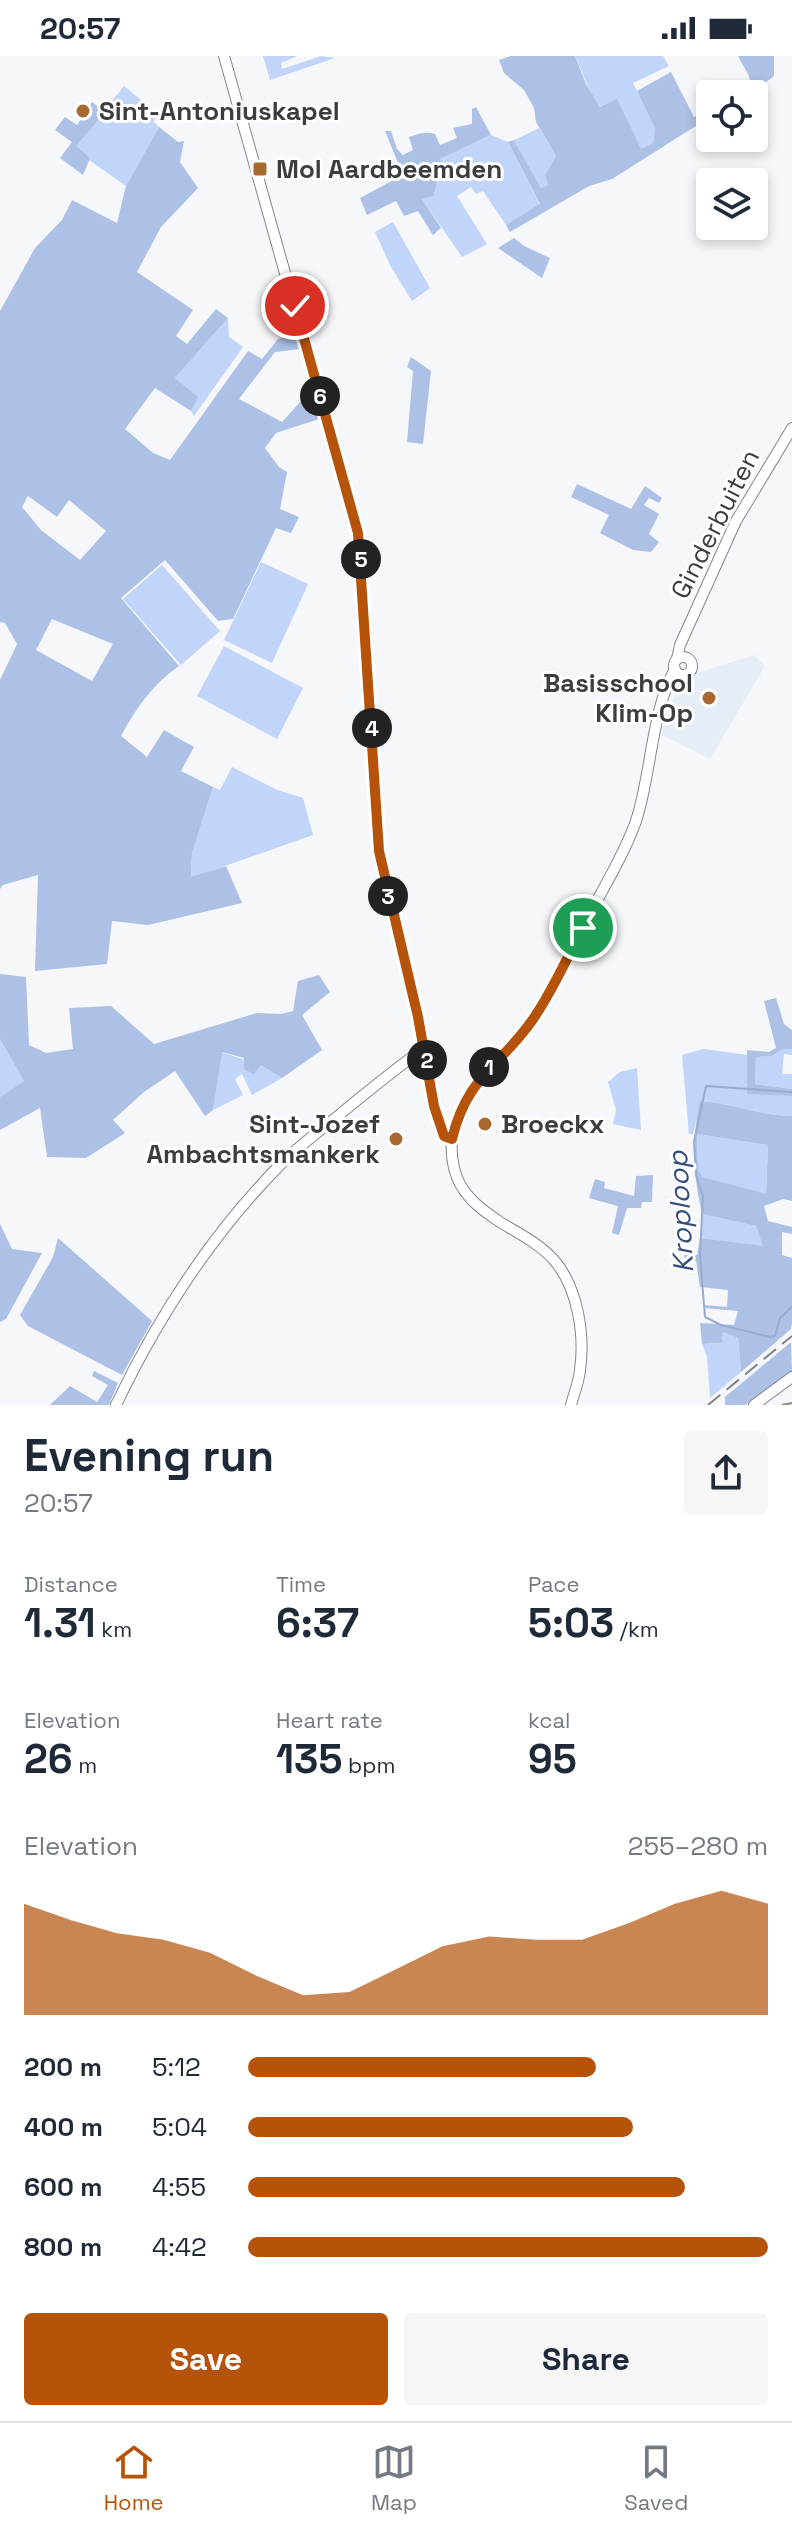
<!DOCTYPE html>
<html lang="en">
<head>
<meta charset="utf-8">
<style>
  :root { --surface:#fff; --page:#f6f6f7; --text:#1f2937; --muted:#747a83; --line:#e0e1e3; --accent:#b45309 }
  body { margin:0; font-family:"Space Grotesk",sans-serif; background:var(--page); color:var(--text); height:100vh; display:flex; flex-direction:column; font-size:30px; white-space:nowrap }
  * { box-sizing:border-box; margin:0 }
  p { font-size:26px; color:var(--muted) }
  .icon { flex:none; width:44px; height:44px; fill:none; stroke:currentColor; stroke-width:2; stroke-linecap:round; stroke-linejoin:round }
  .map { position:relative; height:1349px; overflow:hidden }
  .panel { display:flex; flex-direction:column; background:var(--surface); flex:1 }
  .panel>* { flex:none }
  .controls { position:absolute; left:696px; top:24px; display:grid; gap:16px }
  .controls a { display:grid; place-items:center; width:72px; height:72px; border-radius:8px; background:var(--surface); box-shadow:0 4px 12px #0003; font-size:40px }
  .pin { position:absolute; display:grid; place-items:center; width:68px; height:68px; color:#fff; margin:-34px; border:4px solid #fff; border-radius:50%; box-shadow:0 2px 8px #0007 }
  .km { position:absolute; width:40px; height:40px; margin:-20px; border-radius:50%; background:#222; color:#fff; font-size:22px; line-height:40px; text-align:center }
  .round { display:grid; place-items:center; flex:none; width:84px; height:84px; border-radius:8px; background:var(--page) }
  .summary { display:flex; align-items:center; justify-content:space-between; height:136px; padding:0 24px }
  h1 { font-size:44px; font-weight:700; line-height:60px }
  .metrics { display:grid; grid-template-columns:repeat(3,1fr); gap:12px; height:136px; padding:8px 24px }
  .metrics div { display:grid; align-content:center }
  .metrics b { font-size:40px; font-weight:700 }
  .metrics small { font-size:22px; font-weight:400 }
  .metrics p { font-size:22px }
  .chart { height:224px; padding:16px 24px }
  .chart p { display:flex; justify-content:space-between }
  .chart svg { width:100%; height:144px; margin-top:8px; fill:var(--accent); opacity:.7 }
  .action { display:flex; gap:16px; margin-top:auto; padding:16px 24px }
  .action a { flex:1; height:92px; border-radius:8px; background:var(--accent); color:#fff; font-size:32px; font-weight:700; line-height:92px; text-align:center }
  .action a+a { background:var(--page); color:var(--text) }
  ul { padding:0 24px; list-style:none; font-size:26px }
  li { display:grid; grid-template-columns:128px 96px 1fr; align-items:center; height:60px }
  li i { height:20px; border-radius:10px; background:var(--accent) }
  .status { display:flex; justify-content:space-between; align-items:center; height:56px; padding:0 40px; background:var(--surface); direction:ltr }
  .status svg { height:22px; fill:currentColor }
  .dock { display:flex; justify-content:space-around; align-items:center; height:112px; border-top:2px solid var(--line); background:var(--surface); font-size:22px; color:var(--muted) }
  .dock a { display:grid; justify-items:center; gap:4px }
  .dock .active { color:var(--accent) }
  .map>svg:first-child { display:block }
  .built { fill:#e7edf7 }
  .green { fill:#c1d4f9 }
  .forest { fill:#adc1e6; fill-rule:evenodd }
  .lines { fill:none; stroke-linecap:round; stroke-linejoin:round }
  .stream { stroke:#99acd0; stroke-width:2 }
  .secondary-casing { stroke:#85878b; stroke-width:12 }
  .secondary { stroke:#fff; stroke-width:10 }
  .rail { stroke:#838486; stroke-width:2; stroke-dasharray:16 8; stroke-linecap:butt }
  .route-casing { stroke:#fff; stroke-width:16 }
  .route { stroke:#b45309; stroke-width:10 }
  .poi-dot { fill:#a86930; stroke:#fff; stroke-width:3 }
  .labels { text-anchor:middle; dominant-baseline:central; stroke-width:6; stroke-linejoin:round; paint-order:stroke }
  .poi-label { font-size:26px; font-weight:bold; fill:#3c3d3e; stroke:#fff; text-anchor:start }
  .street-label { font-size:26px; fill:#3c3d3e; stroke:#fff }
  .water-label { font-size:28px; font-style:italic; fill:#354d7e; stroke:#fff }
</style>
</head>
<body>
<div class="status"><b>20:57</b><svg viewBox="0 0 49 12"><path d="M0 12V9h3v3zM5 12V6h3v6zM10 12V3h3v9zM15 12V0h3v12zM26 1h20v11H26zM47 4h2v5h-2z"/></svg></div>
<div class="map">
<svg width="792" height="1349" viewBox="0 0 792 1349">
  <rect width="100%" height="100%" fill="#f5f7fa"/>
  <path class="built" d="M754,599L765,610L710,703L662,679L665,654L688,620Z"/>
  <g class="green">
    <path d="M263,0H297L281,7L282,13L321,0L335,2L270,24Z"/>
    <path d="M575,0H663L669,10L633,27L655,73L653,87L641,94C635,75 614,66 602,52C588,37 584,18 575,0Z"/>
    <path d="M124,30L159,59L153,65L159,71L126,130L89,104L90,102L75,91Z"/>
    <path d="M539,72L556,100L545,119L548,129L541,132L514,84Z"/>
    <path d="M491,79L508,86L540,149L506,169L483,135L476,138L471,131L457,140L487,188L462,201L422,143L434,140L437,126L429,117L440,103Z"/>
    <path d="M393,166L430,232L412,245L391,211L375,176Z"/>
    <path d="M228,262L229,281L243,291L194,360L191,355L197,341L175,322Z"/>
    <path d="M261,506L308,528L272,607L224,584Z"/>
    <path d="M162,509L220,575L181,609L123,543Z"/>
    <path d="M224,590L303,632L277,683L197,640Z"/>
    <path d="M232,711L277,734L303,742L313,779L191,822L192,797L213,731L220,734Z"/>
    <path d="M0,983L24,1025L0,1041Z"/>
    <path d="M703,993L748,999L747,1037L792,1040V1060C760,1060 733,1047 701,1045L693,1078H689L682,999Z"/>
    <path d="M783,993H792V999L784,998L782,1018H792V1033L755,1028L756,1001L772,1000Z"/>
    <path d="M221,996L261,1009L282,1022L252,1039L242,1018L235,1023L243,1039L213,1054Z"/>
    <path d="M637,1012L641,1074L613,1068L616,1054L608,1026L620,1016Z"/>
    <path d="M697,1078L768,1089L766,1139L703,1121L698,1114Z"/>
    <path d="M702,1158L756,1170L764,1191L700,1182Z"/>
    <path d="M723,1276L738,1282L741,1316L710,1342L707,1301L702,1288L722,1287Z"/>
  </g>
  <g class="forest">
    <path d="M511,0H575L586,28L600,51L617,43L641,93L653,87L655,73L637,35L671,16L694,61L710,53V61L612,123L589,130L510,176L506,169L540,148L508,86L514,84L541,132L548,129L545,119L556,100L536,66L534,52L524,34L504,17L499,4Z"/>
    <path d="M738,0H774V20L752,37L749,20Z"/>
    <path d="M92,46L105,56L76,90L90,102L83,119L60,102L72,86L55,74L65,61L77,69Z"/>
    <path d="M476,51L491,79L440,103L442,107L429,117L437,126L434,140L422,143L441,172L433,179L418,155L404,160L396,145L367,159L360,142L403,119L385,75H391L397,93L403,99L413,94L409,81C419,78 425,75 435,78L440,89L457,82L453,72L472,68V53Z"/>
    <path d="M159,71L178,86L184,85L180,106L198,132L161,171L137,216L193,254L176,280L187,288L216,253L228,262L175,322L198,341L191,355L155,332L125,373L153,397L170,404L248,295L262,303L278,283L297,277L301,293L275,296L239,343L282,366L313,332L322,362L276,377L265,392L279,411L287,416L280,453L299,461L291,477L276,472L233,563L218,565L165,504L121,542L179,610C153,628 136,652 121,680L147,701L164,674L194,691L181,715L213,731L192,797L191,821L226,810L242,847L148,869L112,865L107,908L35,915L38,819L3,829L0,833V624L17,588L5,567L0,566V255L35,192L62,164L72,144L117,167L126,130ZM28,440L57,461L69,444L106,475L80,504L41,474L22,451ZM52,563L113,588L92,625L36,594Z"/>
    <path d="M514,182L524,190L550,202L542,222L498,192Z"/>
    <path d="M411,301L431,315L423,388L407,386L413,315L407,311Z"/>
    <path d="M577,428L631,453L645,430L662,442L659,447L649,442L644,449L659,458L649,478L659,486L651,496L633,494L600,477L609,459L571,441Z"/>
    <path d="M0,918L26,921L29,989L46,997L73,993L69,952L111,950L154,988L257,957L281,958L293,955L298,925L319,919L330,936L302,959L322,994L282,1022L261,1009L254,1018L244,1013V1002L222,996L213,1054L205,1060L175,1015L144,1036L113,1064L125,1077L86,1102L47,1101L40,1052L0,1074V1041L24,1025L0,983Z"/>
    <path d="M776,942L784,968L792,974V993H783L772,1000L756,1001L755,1028L792,1033V1040L747,1038V994L769,996L776,992L764,945Z"/>
    <path d="M700,1045C733,1047 760,1060 792,1060V1145L783,1143L764,1150L768,1165L792,1171V1178L782,1176V1199L792,1202V1267L791,1273L741,1316L738,1282L723,1276L722,1287L702,1288L700,1267L734,1269L738,1255L704,1252V1249L727,1251L728,1234L700,1231L696,1205L685,1204L684,1199H697L700,1182L763,1190L756,1170L702,1158C693,1116 691,1087 700,1045ZM697,1078L768,1089L766,1138L703,1121L698,1114Z"/>
    <path d="M653,1119L652,1146H642L641,1152H627L619,1179L612,1177L618,1150L589,1142L595,1123L605,1126L604,1132L634,1140L636,1120Z"/>
    <path d="M0,1168L12,1193L42,1197L6,1263L0,1266Z"/>
    <path d="M58,1182L152,1265L122,1319L28,1270L20,1259L53,1201Z"/>
    <path d="M791,1286L792,1315L745,1349H725V1341Z"/>
    <path d="M94,1315L118,1327L109,1349H50L70,1330L97,1346L108,1329L92,1320Z"/>
  </g>
  <g class="lines">
    <path class="stream" d="M792,1036L706,1030L694,1086L696,1119L703,1141L700,1200L705,1261L721,1269L770,1281L775,1280L780,1262L792,1251"/>
    <defs>
      <g id="secondary">
        <path d="M224,0L358,477L379,795L418,961L439,1068L444,1080L452,1083"/>
        <circle cx="683" cy="610" r="9"/>
        <path d="M677,603L680,589L736,465L792,372"/>
        <path d="M116,1349C157,1263 211,1180 277,1112C294,1094 314,1079 333,1064C363,1039 393,1015 424,992"/>
        <path d="M571,1349C574,1337 579,1326 580,1314C585,1279 578,1232 554,1204C540,1188 518,1177 500,1166C479,1152 460,1138 454,1112C437,1040 512,1002 542,949C560,917 576,884 593,852C608,824 625,796 636,765C651,720 652,652 675,613"/>
        <path d="M754,1349L792,1321"/>
      </g>
    </defs>
    <use href="#secondary" class="secondary-casing"/>
    <use href="#secondary" class="secondary"/>
    <g class="rail">
      <path d="M708,1349L792,1280"/>
      <path d="M782,1349L792,1347"/>
    </g>
  </g>
  <g class="lines">
    <defs>
      <path id="route" d="M295,250L358,477L379,795L418,961L434,1050L444,1080L452,1083C467,1021 498,1012 531,966C552,937 566,903 583,872"/>
    </defs>
    <use href="#route" class="route-casing"/>
    <use href="#route" class="route"/>
  </g>
  <g class="poi-dot">
    <circle cx="83" cy="55" r="8"/>
    <rect x="252" y="105" width="16" height="16" rx="4"/>
    <circle cx="709" cy="642" r="8"/>
    <circle cx="485" cy="1068" r="8"/>
    <circle cx="396" cy="1083" r="8"/>
  </g>
  <g class="labels">
    <g class="poi-label">
      <text x="99" y="55">Sint-Antoniuskapel</text>
      <text x="276" y="113">Mol Aardbeemden</text>
      <text x="693" y="627" text-anchor="end">Basisschool<tspan x="693" dy="30">Klim-Op</tspan></text>
      <text x="380" y="1068" text-anchor="end">Sint-Jozef<tspan x="380" dy="30">Ambachtsmankerk</tspan></text>
      <text x="501" y="1068">Broeckx</text>
    </g>
    <g class="street-label">
      <text transform="translate(715 468) rotate(-63)">Ginderbuiten</text>
    </g>
    <g class="water-label">
      <text transform="translate(680 1156) rotate(-93)">Kroploop</text>
    </g>
  </g>
</svg>
<div class="controls">
<a><svg class="icon" aria-label="locate" viewBox="0 0 24 24"><circle cx="12" cy="12" r="6"/><path d="M12 2v4M12 18v4M2 12h4M18 12h4"/></svg></a>
<a><svg class="icon" aria-label="layers" viewBox="0 0 24 24"><path d="M12 4l9 5-9 5-9-5zM3 14l9 5 9-5"/></svg></a>
</div>
<div class="pin" style="left:583px;top:872px;background:#1e9e55"><svg class="icon" aria-label="arrive" viewBox="0 0 24 24"><path d="M6 21V4h12l-3 4 3 4H6"/></svg></div>
<div class="pin" style="left:295px;top:250px;background:#d93025"><svg class="icon" aria-label="check" viewBox="0 0 24 24"><path d="M5 12l5 5 9-10"/></svg></div>
<b class="km" style="left:489px;top:1011px">1</b>
<b class="km" style="left:427px;top:1004px">2</b>
<b class="km" style="left:388px;top:840px">3</b>
<b class="km" style="left:372px;top:672px">4</b>
<b class="km" style="left:361px;top:503px">5</b>
<b class="km" style="left:320px;top:340px">6</b>
</div>
<section class="panel">
<div class="summary"><div><h1>Evening run</h1><p>20:57</p></div><a class="round"><svg class="icon" aria-label="share" viewBox="0 0 24 24"><path d="M12 15V3M7 8l5-5 5 5M5 13v7h14v-7"/></svg></a></div>
<div class="metrics">
<div><p>Distance</p><b>1.31<small> km</small></b></div>
<div><p>Time</p><b>6:37</b></div>
<div><p>Pace</p><b>5:03<small> /km</small></b></div>
</div>
<div class="metrics">
<div><p>Elevation</p><b>26<small> m</small></b></div>
<div><p>Heart rate</p><b>135<small> bpm</small></b></div>
<div><p>kcal</p><b>95</b></div>
</div>
<div class="chart"><p><span>Elevation</span>255–280 m</p>
<svg viewBox="0 0 160 44" preserveAspectRatio="none"><path d="M0 44V10L10 15L20 19L30 21L40 25L50 32L60 38L70 37L80 30L90 23L100 20L110 21L120 21L130 16L140 10L150 6L160 10V44z"/></svg>
</div>
<ul>
<li><b>200 m</b>5:12<i style="width:67%"></i></li>
<li><b>400 m</b>5:04<i style="width:74%"></i></li>
<li><b>600 m</b>4:55<i style="width:84%"></i></li>
<li><b>800 m</b>4:42<i style="width:100%"></i></li>
</ul>
<div class="action"><a>Save</a><a>Share</a></div>
</section>
<nav class="dock">
<a class="active"><svg class="icon" aria-label="home" viewBox="0 0 24 24"><path d="M3 11l9-7 9 7M6 9v11h12V9"/></svg>Home</a>
<a><svg class="icon" aria-label="map" viewBox="0 0 24 24"><path d="M3 6l6-2 6 2 6-2v14l-6 2-6-2-6 2zM9 4v14M15 6v14"/></svg>Map</a>
<a><svg class="icon" aria-label="saved" viewBox="0 0 24 24"><path d="M7 4h10v16l-5-4-5 4z"/></svg>Saved</a>
</nav>
</body>
</html>
